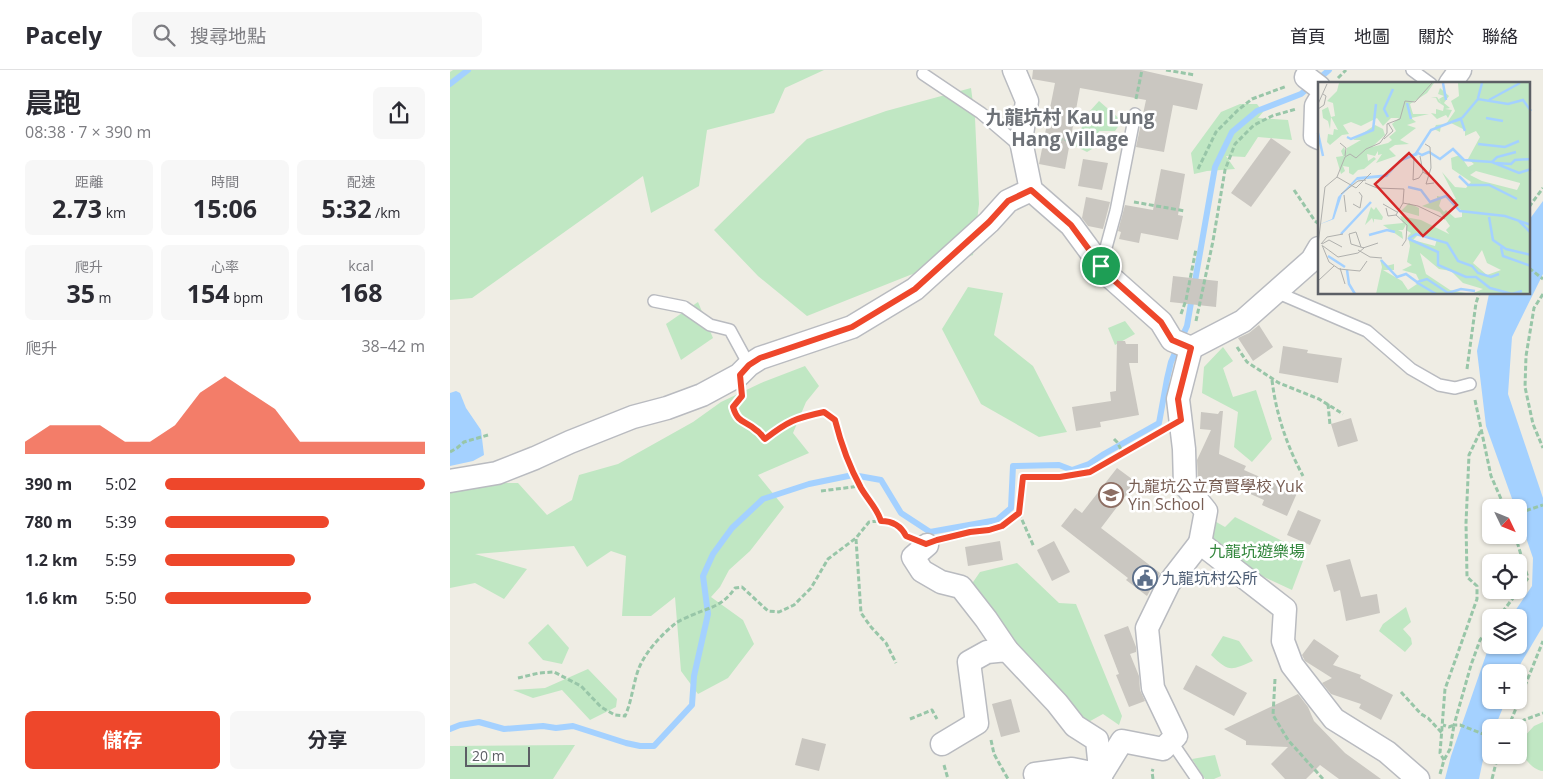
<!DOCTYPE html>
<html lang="zh-TW">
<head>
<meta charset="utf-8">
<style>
  :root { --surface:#fff; --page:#f7f7f7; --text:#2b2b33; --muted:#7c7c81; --line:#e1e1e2; --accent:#ee472b }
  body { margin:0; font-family:"Open Sans","Noto Sans TC",sans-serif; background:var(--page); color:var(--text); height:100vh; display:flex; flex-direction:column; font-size:19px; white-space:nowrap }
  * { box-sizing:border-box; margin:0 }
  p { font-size:16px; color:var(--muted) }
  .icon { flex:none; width:28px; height:28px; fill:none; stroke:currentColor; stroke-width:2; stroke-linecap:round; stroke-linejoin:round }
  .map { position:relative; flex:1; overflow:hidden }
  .side { display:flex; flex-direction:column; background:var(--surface); width:450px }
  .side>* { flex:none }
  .needle { width:32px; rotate:133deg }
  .tools { position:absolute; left:1032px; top:429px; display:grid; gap:10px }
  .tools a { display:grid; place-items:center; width:45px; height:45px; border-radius:8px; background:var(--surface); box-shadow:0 1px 4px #0004; font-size:25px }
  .scale { position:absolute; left:15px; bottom:12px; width:65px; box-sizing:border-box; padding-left:5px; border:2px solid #5c5f65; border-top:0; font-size:14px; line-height:18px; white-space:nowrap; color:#5c5f65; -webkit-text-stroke:4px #fff; paint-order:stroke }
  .pin { position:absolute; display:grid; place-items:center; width:42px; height:42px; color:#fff; margin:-21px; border:2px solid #fff; border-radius:50%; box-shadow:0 1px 5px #0007 }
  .round { display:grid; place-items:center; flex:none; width:52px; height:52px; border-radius:8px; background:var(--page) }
  .headline { display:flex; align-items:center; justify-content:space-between; height:85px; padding:0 25px }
  h1 { font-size:28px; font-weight:700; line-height:38px }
  .metrics { display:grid; grid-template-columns:repeat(3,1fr); gap:8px; height:85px; padding:5px 25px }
  .metrics div { display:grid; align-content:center; border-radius:8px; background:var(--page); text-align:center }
  .metrics b { font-size:25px; font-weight:700 }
  .metrics small { font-size:14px; font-weight:400 }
  .metrics p { font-size:14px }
  .chart { height:140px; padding:10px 25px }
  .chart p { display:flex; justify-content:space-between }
  .chart svg { width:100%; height:90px; margin-top:5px; fill:var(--accent); opacity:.7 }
  .primary-button { display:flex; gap:10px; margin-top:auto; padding:10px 25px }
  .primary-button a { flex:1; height:58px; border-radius:8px; background:var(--accent); color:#fff; font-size:20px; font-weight:700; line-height:58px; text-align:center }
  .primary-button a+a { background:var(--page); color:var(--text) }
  ul { padding:0 25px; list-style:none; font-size:16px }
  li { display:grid; grid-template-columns:80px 60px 1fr; align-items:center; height:38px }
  li i { height:12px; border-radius:6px; background:var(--accent) }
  header { display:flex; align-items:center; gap:30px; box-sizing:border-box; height:70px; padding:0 25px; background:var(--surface); border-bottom:1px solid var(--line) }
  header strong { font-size:24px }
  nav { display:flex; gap:28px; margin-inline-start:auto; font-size:18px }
  .search { width:350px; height:45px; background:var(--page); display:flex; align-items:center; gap:12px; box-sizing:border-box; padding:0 18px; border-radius:8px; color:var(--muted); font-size:19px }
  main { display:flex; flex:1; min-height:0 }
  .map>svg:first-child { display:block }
  .green { fill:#c0e7c3 }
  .water { fill:#a4d1ff }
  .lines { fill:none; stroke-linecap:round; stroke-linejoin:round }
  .stream { stroke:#a4d1ff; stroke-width:6 }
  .building { fill:#cac7c1 }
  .lane-casing { stroke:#b9bbc0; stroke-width:14 }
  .street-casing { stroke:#b9bbc0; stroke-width:25 }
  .path { stroke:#98c6a8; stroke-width:3; stroke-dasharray:5 2.5; stroke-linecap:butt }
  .lane { stroke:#fff; stroke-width:11 }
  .street { stroke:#fff; stroke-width:22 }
  .route-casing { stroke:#fff; stroke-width:10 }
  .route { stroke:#ee472b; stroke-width:6 }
  .labels { text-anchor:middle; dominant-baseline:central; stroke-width:5; stroke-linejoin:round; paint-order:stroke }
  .education-label { font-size:16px; fill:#785e54; stroke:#fff; text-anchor:start }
  .park-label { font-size:16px; fill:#32863c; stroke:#fff }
  .service-label { font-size:16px; fill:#4e5e75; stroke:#fff; text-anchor:start }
  .quarter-label { font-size:19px; font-weight:bold; fill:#6d7177; stroke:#fff }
  .inset-river { fill:none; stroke:#a4d1ff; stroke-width:2.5 }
  .inset-road { fill:none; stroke:#b0b0ad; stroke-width:1 }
  .view { fill:#d62828; fill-opacity:0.15; stroke:#d62828; stroke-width:2.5 }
  .inset-edge { fill:none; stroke:#5c5f65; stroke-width:2.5 }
</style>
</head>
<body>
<header>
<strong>Pacely</strong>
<div class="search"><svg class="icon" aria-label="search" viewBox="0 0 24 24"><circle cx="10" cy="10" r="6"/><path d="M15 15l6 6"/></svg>搜尋地點</div>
<nav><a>首頁</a><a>地圖</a><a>關於</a><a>聯絡</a></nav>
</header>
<main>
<section class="side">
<div class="headline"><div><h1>晨跑</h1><p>08:38 · 7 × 390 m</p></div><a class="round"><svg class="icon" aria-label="share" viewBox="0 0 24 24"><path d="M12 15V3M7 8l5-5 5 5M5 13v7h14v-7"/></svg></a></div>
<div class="metrics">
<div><p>距離</p><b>2.73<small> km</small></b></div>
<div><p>時間</p><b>15:06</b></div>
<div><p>配速</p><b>5:32<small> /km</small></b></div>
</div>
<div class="metrics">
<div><p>爬升</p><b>35<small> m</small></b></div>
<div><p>心率</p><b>154<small> bpm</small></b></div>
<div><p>kcal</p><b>168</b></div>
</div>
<div class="chart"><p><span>爬升</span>38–42 m</p>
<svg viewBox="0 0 160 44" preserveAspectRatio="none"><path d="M0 44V38L10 30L20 30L30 30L40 38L50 38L60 30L70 14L80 6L90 14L100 22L110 38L120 38L130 38L140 38L150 38L160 38V44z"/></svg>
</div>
<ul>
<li><b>390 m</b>5:02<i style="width:100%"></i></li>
<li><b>780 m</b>5:39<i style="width:63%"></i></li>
<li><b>1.2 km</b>5:59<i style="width:50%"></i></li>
<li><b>1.6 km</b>5:50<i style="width:56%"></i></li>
</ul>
<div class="primary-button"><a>儲存</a><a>分享</a></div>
</section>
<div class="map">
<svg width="1093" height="709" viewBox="0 0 1093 709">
  <rect width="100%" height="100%" fill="#efede4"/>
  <g class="green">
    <path d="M3,0H374L335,18L324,43L257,60L249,116L201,143L193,106L22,228L0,230V2Z"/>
    <path d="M521,18L525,48L529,134L523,185L460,205L357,246L308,206L264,160L357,69L436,41Z"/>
    <path d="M649,31L672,51L665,61H649L642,79L637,82L623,75L640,41Z"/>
    <path d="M790,34H807L813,42L808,48L838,50L842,70L808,67L795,87L776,86L785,99L757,101L744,104L741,83L771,42Z"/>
    <path d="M518,217L553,223L544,265L583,296L617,362L589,367L531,334L492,259Z"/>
    <path d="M248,232L263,268L231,290L216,254Z"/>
    <path d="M675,251L685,264L665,275L658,258Z"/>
    <path d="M773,277L783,291L773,298L783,327L806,320L822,369L802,392L784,377L788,342L752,323L754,297Z"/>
    <path d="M355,296L369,316L356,332L343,363L359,383L308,405L334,437L300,481L279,500L270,517L261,527L293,550L304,574L278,608L248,624L231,601L225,527L201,546H172L176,486L161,481L137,497L124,476L25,484L77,499L54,529L25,513L0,518V413H68L97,445L122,430L129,405L168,394L243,352L271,332L311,313Z"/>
    <path d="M785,447L856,483L842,520L795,498L755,461L761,449L775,457Z"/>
    <path d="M567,493L609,533L626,534L672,646L669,655L653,644L633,655L565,582L521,515L530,502Z"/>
    <path d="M956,537L961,552L953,559L961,568L962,574L955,582L929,561L933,554Z"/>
    <path d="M98,554L119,578L112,594L93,590L78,573Z"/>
    <path d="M773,566L789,571L803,591C780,601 779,602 761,585Z"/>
    <path d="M138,599L167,629L166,637L140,650L112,620L83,628L63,620L95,618Z"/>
    <path d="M1093,652V701C1082,700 1076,689 1069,681V672L1084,656Z"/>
    <path d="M125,675L103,709H0V676Z"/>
    <path d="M765,685L771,706L764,709H755L742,689Z"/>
  </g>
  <g class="water">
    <path d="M1093,131V204L1062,267L1058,324L1093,428V556L1071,593L1067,602H1041V630H1056L1045,657L1041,658V667L1034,685L1029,709H995L1001,686L1037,582L1042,575H1069V548L1061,547L1082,516L1083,488L1069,447V438L1065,437L1036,356L1027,281L1039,224H1079V150Z"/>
    <path d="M6,321L10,323L16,338L31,360L34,385L23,391L0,396V323Z"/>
  </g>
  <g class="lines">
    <g class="stream">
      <path d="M0,14L18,0"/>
      <path d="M744,217L765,97L782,62L807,41L851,24L879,0"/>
      <path d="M0,659L10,655L29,652L54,659L93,656L106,658L123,656L176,673L190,676H204L242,635L244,606L258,544L253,506L263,484L282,458L313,429L359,414L403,405L431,410L451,443L480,462L547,450L561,438L563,396L609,395L622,400L639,394L654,384L709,353L717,309L721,292L737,256L742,227"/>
    </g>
  </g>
  <g class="building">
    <path d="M583,0H691L753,14L747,40L723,35L714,82L686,77L696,30L630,18L615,99L589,94L605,13L582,9Z"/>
    <path d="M821,68L841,82L801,137L781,123Z"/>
    <path d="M633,89L658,93L652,120L628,116Z"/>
    <path d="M711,99L735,104L728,145L733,146L728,170L691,163L689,173L669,169L671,162L668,161L675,135L703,140Z"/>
    <path d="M636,127L660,132L653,159L638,156L632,148Z"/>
    <path d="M723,206L768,211L766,237L720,232Z"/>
    <path d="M809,255L823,277L803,291L788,268L799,263Z"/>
    <path d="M667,271H675L676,274H688V293H679L689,345L650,352L651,357L626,361L622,337L661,331L660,322L666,321Z"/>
    <path d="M833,276L858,280L857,283L892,288L888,313L829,303Z"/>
    <path d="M770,341H773L769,384L796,396L794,400L847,423L837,446L812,435L814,430L769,410L766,417L748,409L747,390L761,360L750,359L751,342L768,344Z"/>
    <path d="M901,348L908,371L888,377L881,354Z"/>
    <path d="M667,398L686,412L651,458L710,503L697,526L676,510L678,508L611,456L625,438L632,443Z"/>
    <path d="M848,440L871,450L860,475L837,465Z"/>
    <path d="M550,471L553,490L518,496L515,477Z"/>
    <path d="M604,471L620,502L602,511L587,480Z"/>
    <path d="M900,489L911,527L927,524L930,543L896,551L890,520L884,522L876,495Z"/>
    <path d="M678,556L686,577V582L680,584L689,606L690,620L695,631L679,637L666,605L669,604L654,565Z"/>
    <path d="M864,569L889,586L883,595L911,605L910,608L943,625L931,650L909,638L911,634L881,624L872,613L882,608L855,591L852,585Z"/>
    <path d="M746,595L797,623L784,646L733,619Z"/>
    <path d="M848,624L858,637L864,651L895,683L931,709H889L870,695L856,709H835L821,694L838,677L796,675V671L774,659Z"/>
    <path d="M561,629L570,662L551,667L542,634Z"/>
    <path d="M352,668L376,674L369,701L345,695Z"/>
  </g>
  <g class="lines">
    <defs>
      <g id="lane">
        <path d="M962,0L981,14"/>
        <path d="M473,4L531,43L572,78"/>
        <path d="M651,196L666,141L685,44"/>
        <path d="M826,222L917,261L961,299L989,315L1005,318L1020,314"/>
        <path d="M204,231L234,237L260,255L280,260L299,295"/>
        <path d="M721,671L747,709"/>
      </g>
      <g id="street">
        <path d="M564,0L577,31L571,71L581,120L621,155L657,204L711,252L722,270L741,278L793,251L862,190L869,178"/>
        <path d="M856,7L869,17"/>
        <path d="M1000,14L1010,0"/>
        <path d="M869,31L866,36L865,66L869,68"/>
        <path d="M741,278L728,329L734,379L735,415L756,441L750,473"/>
        <path d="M0,411L47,403L85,388L120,372L183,347L217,338L252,325L289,305L299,295L310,288L402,257L465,219L539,152L558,131L581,120"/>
        <path d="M477,475L463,487L472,501L491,512L511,517L536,549L557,580"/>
        <path d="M492,674L527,653L519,592L537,582L557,580L607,633L625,656L647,670L651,709"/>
        <path d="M585,704L622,699L651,705L672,671L713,679L726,666L703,618L697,558L719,513L750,473L835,539L833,571L842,595L884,649L937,682L968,709"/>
      </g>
    </defs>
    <use href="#lane" class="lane-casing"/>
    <use href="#street" class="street-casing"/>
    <g class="path">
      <path d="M716,0L745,5"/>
      <path d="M888,8L896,0"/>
      <path d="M686,29L692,0"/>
      <path d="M600,67L662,78"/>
      <path d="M748,99L766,62L788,40L802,29L837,16"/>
      <path d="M844,120L865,151L869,154"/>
      <path d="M684,132L735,141"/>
      <path d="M1079,137L1093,118"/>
      <path d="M1079,198L1093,209"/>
      <path d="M1093,224L1084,238L1076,286L1075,317L1083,354L1093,378"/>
      <path d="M731,244L736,230L746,179"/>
      <path d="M746,251L763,171L775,100L785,74L804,55L822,46L846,39"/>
      <path d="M787,277L797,292L829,313L869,329L893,344"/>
      <path d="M1017,299L1026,233L1029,224"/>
      <path d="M822,310C826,344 837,376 853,406"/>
      <path d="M1025,330L1041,406L1055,438"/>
      <path d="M287,333L283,337C288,354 295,350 306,360C310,362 312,366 315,369C338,351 346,348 374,342L385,350C391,374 399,396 411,418C418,430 427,438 431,451"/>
      <path d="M878,334L880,355"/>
      <path d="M664,369L667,372L673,383"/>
      <path d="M0,382L7,378L14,372L38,365"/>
      <path d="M371,421L410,416"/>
      <path d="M569,443L584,477"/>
      <path d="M1069,443L1093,435"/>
      <path d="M496,467L552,456L569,443L573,407H610L640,402L710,361"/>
      <path d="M406,469L411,543L421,557L436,573L446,593"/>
      <path d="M1048,548L1078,508L1065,465"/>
      <path d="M1041,556L1030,570L1021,595L1004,655H1010L1041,667"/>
      <path d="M68,608L89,603L104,602L131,616L151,637L165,645L175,646C182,631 183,613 189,598C196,581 212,564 226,553C230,550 236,548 240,546C260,537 272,537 285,518L292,517L318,541L329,542L344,535L361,518L378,489L406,468L419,452C435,450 447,450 456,466"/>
      <path d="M825,609L823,645L838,670L873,709"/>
      <path d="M951,622L971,644L978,648L992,663"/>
      <path d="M460,649L482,640L487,649"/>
      <path d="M1058,658L1093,571"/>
      <path d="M1067,658L1074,650L1093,643"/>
      <path d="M541,670L544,684L558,709"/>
      <path d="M994,690L990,683L995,619L1027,529V516L1017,507L1016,453L1019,385L1031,360"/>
      <path d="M494,695L498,709"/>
      <path d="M990,704L994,690L1000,679L1004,655L999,657L993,655"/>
      <path d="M703,709L702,702L703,699"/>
      <path d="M1042,709L1048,685"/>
    </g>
    <use href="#lane" class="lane"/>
    <use href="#street" class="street"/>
  </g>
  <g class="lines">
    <defs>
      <path id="route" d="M581,120L621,155L657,204L711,252L722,270L741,278L728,329L731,350L640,402L610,407H573L569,443L552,456L539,460L520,462L487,470L476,474L456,466C451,456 443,451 431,451C427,438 418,430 411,418C399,396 391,374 385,350L374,342C346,348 338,351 315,369C312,366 310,362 306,360C295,350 288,354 283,337L292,326L290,305L299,295L310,288L402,257L465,219L539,152L558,131Z"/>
    </defs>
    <use href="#route" class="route-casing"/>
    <use href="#route" class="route"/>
  </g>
  <defs>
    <symbol id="school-ring" viewBox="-11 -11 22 22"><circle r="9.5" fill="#fff" stroke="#8d6e63" stroke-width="1.5"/><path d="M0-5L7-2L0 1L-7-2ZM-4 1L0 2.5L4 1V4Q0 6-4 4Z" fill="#8d6e63"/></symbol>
    <symbol id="civic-ring" viewBox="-11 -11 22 22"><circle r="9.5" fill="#fff" stroke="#5c6f8a" stroke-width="1.5"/><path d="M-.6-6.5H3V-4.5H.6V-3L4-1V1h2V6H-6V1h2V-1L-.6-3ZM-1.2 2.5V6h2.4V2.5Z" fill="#5c6f8a"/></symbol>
  </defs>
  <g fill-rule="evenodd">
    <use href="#school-ring" x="647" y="411" width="28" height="28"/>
    <use href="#civic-ring" x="681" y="494" width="28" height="28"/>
  </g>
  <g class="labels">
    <g class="education-label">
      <text x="678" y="416">九龍坑公立育賢學校 Yuk<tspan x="678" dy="18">Yin School</tspan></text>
    </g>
    <g class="park-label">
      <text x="807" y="481">九龍坑遊樂場</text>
    </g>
    <g class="service-label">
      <text x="712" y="508">九龍坑村公所</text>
    </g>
    <g class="quarter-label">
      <text x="620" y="47">九龍坑村 Kau Lung<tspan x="620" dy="22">Hang Village</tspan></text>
    </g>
  </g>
  <g transform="translate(868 12)">
    <rect width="212" height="212" fill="#efede4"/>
    <path d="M21,1H116L109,11L92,22L95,32H111L93,36L98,40L89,43L98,46L82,58L91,62L77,63L71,67L78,74L58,81L64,72L60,73V69L57,74L49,72L50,79L56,75L58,77L46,87L40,88L35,93L31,91V85L25,84L27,89L23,92L18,75L25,74L23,69L26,65L28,71L29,66L43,58H35L57,43L65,47L67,53L54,65L70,61L74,58L71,55L78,49L74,42L81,36H73L65,44L59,36L43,44L33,40L25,43L31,52L24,53L12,63L9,60L10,52L15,53L16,47L20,48L13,35L12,47L10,39L5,36L4,28L10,25L13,35L17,34L15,21L9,19L19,9ZM140,1H212V212H58L64,185L62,177L68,184L76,182V188H65L84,199L90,208L102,200L98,192L84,188L94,183L89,180L92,164L90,154L93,151L88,148L89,141L85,148H80L84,150L85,157L65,143L85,141L82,134L103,138L131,152L128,148L132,144L122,130L104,124L119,118V114L124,115L121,124L126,130L128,128L137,136L144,135V129L132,118L138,117L124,90L137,105L148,106L153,100L134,87L133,76L142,73L150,85L156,82L150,77L162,55L158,49L147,54V48L133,41L123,43L122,50L116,47L118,43L128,42L137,29L133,19L141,14ZM158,89L202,101V102L199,108L164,99L152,93ZM100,153L119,157L117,164L95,158ZM164,168L169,181L183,188L169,193L155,181ZM102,171L121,187L133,189L145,201L165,207L153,212L132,208L108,192ZM122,6L131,14L126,21L132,26L127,27L134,28L130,36L128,33L119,37L113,31L118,32V27L125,29L126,24L120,20L118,16H113L119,15L123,21L121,17L126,14L120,12ZM91,121L101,126V134L83,129ZM53,125L56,128L58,125L65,135L64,138L56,137V141L54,136L47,143Z" fill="#c0e7c3" fill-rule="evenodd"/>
    <path d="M99,70L100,73L82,80L69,95L39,98L24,113L16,137L0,143L14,137L20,115L39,95L71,92L81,78Z" fill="#a4d1ff"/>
    <path class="inset-river" d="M125,1L128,18M160,16L164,1M171,18L202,1M89,21L93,37M70,35L66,27L75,7M144,36L160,17L190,22L205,18L213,29M168,36L185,39M137,39L143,37L147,49M0,51L5,74M29,55L33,57L55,48L58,22M160,62L187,65L201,59M100,71L104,73L111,70L122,77L135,67L146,78L174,80L201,91L213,87M97,73L113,48L144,36M174,80L179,75L198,70M178,81L193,82L197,78L213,77M141,94L150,103H171L199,117M90,105L103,108L112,120L128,114L142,129L187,134L213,143M171,135L175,158L188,167L213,173M201,139L213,151M23,152L53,120M51,153L69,148L77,150M90,157L98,152L129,161L140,179L154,184L160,191L173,195L181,192M91,157L120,170V183L148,195H158L172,206L194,212L204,209M183,165L185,174L213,184M10,174L27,185M63,178L79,195L88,192L99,200L109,197L130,211L143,207L157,209M29,188L31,202L37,212M98,200L118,212"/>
    <path class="inset-road" d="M0,22L9,2M0,27L6,23L8,14L5,12M66,57L75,49L70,41M22,61L28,66L27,74M107,62L112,65L113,86L108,102L116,101M102,74L105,90M96,75L95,98L101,96L105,90L113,95M19,95L38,106L53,91M47,101L59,106L86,107L85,121L78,133L89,143L88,158L84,164M23,112L40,99L48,98M26,113L28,130M85,121L100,124L127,137M35,122L42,126L44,114L41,110M65,122L79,130M68,126L70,134L78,133M3,162L9,155L25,152M4,162L11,158L24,165M0,163L7,105L19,95L27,75L32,72L38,76L48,67L62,61L69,51V42L82,37L87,19L97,20L114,1M4,163L11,180L21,187L42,189L49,179M5,164L20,175L40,171L46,166L33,162L31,152L38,150L43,165M45,166L60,161M40,168L52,175L64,176M22,186L27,202M1,198L16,184"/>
    <path class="view" d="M91,71L139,123L105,154L57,102Z"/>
    <rect width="212" height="212" class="inset-edge"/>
  </g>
</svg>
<div class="tools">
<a><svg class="needle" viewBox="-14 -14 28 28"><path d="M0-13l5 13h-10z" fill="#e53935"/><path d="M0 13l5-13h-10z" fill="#7c7c81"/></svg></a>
<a><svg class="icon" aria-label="locate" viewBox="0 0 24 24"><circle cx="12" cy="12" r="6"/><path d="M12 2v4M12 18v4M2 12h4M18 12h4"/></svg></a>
<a><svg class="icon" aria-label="layers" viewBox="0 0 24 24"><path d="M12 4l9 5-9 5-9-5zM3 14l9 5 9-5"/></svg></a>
<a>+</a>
<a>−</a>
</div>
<div class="scale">20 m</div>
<div class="pin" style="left:651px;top:196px;background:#1e9e55"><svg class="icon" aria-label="arrive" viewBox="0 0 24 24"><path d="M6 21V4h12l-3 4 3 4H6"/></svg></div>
</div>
</main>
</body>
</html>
